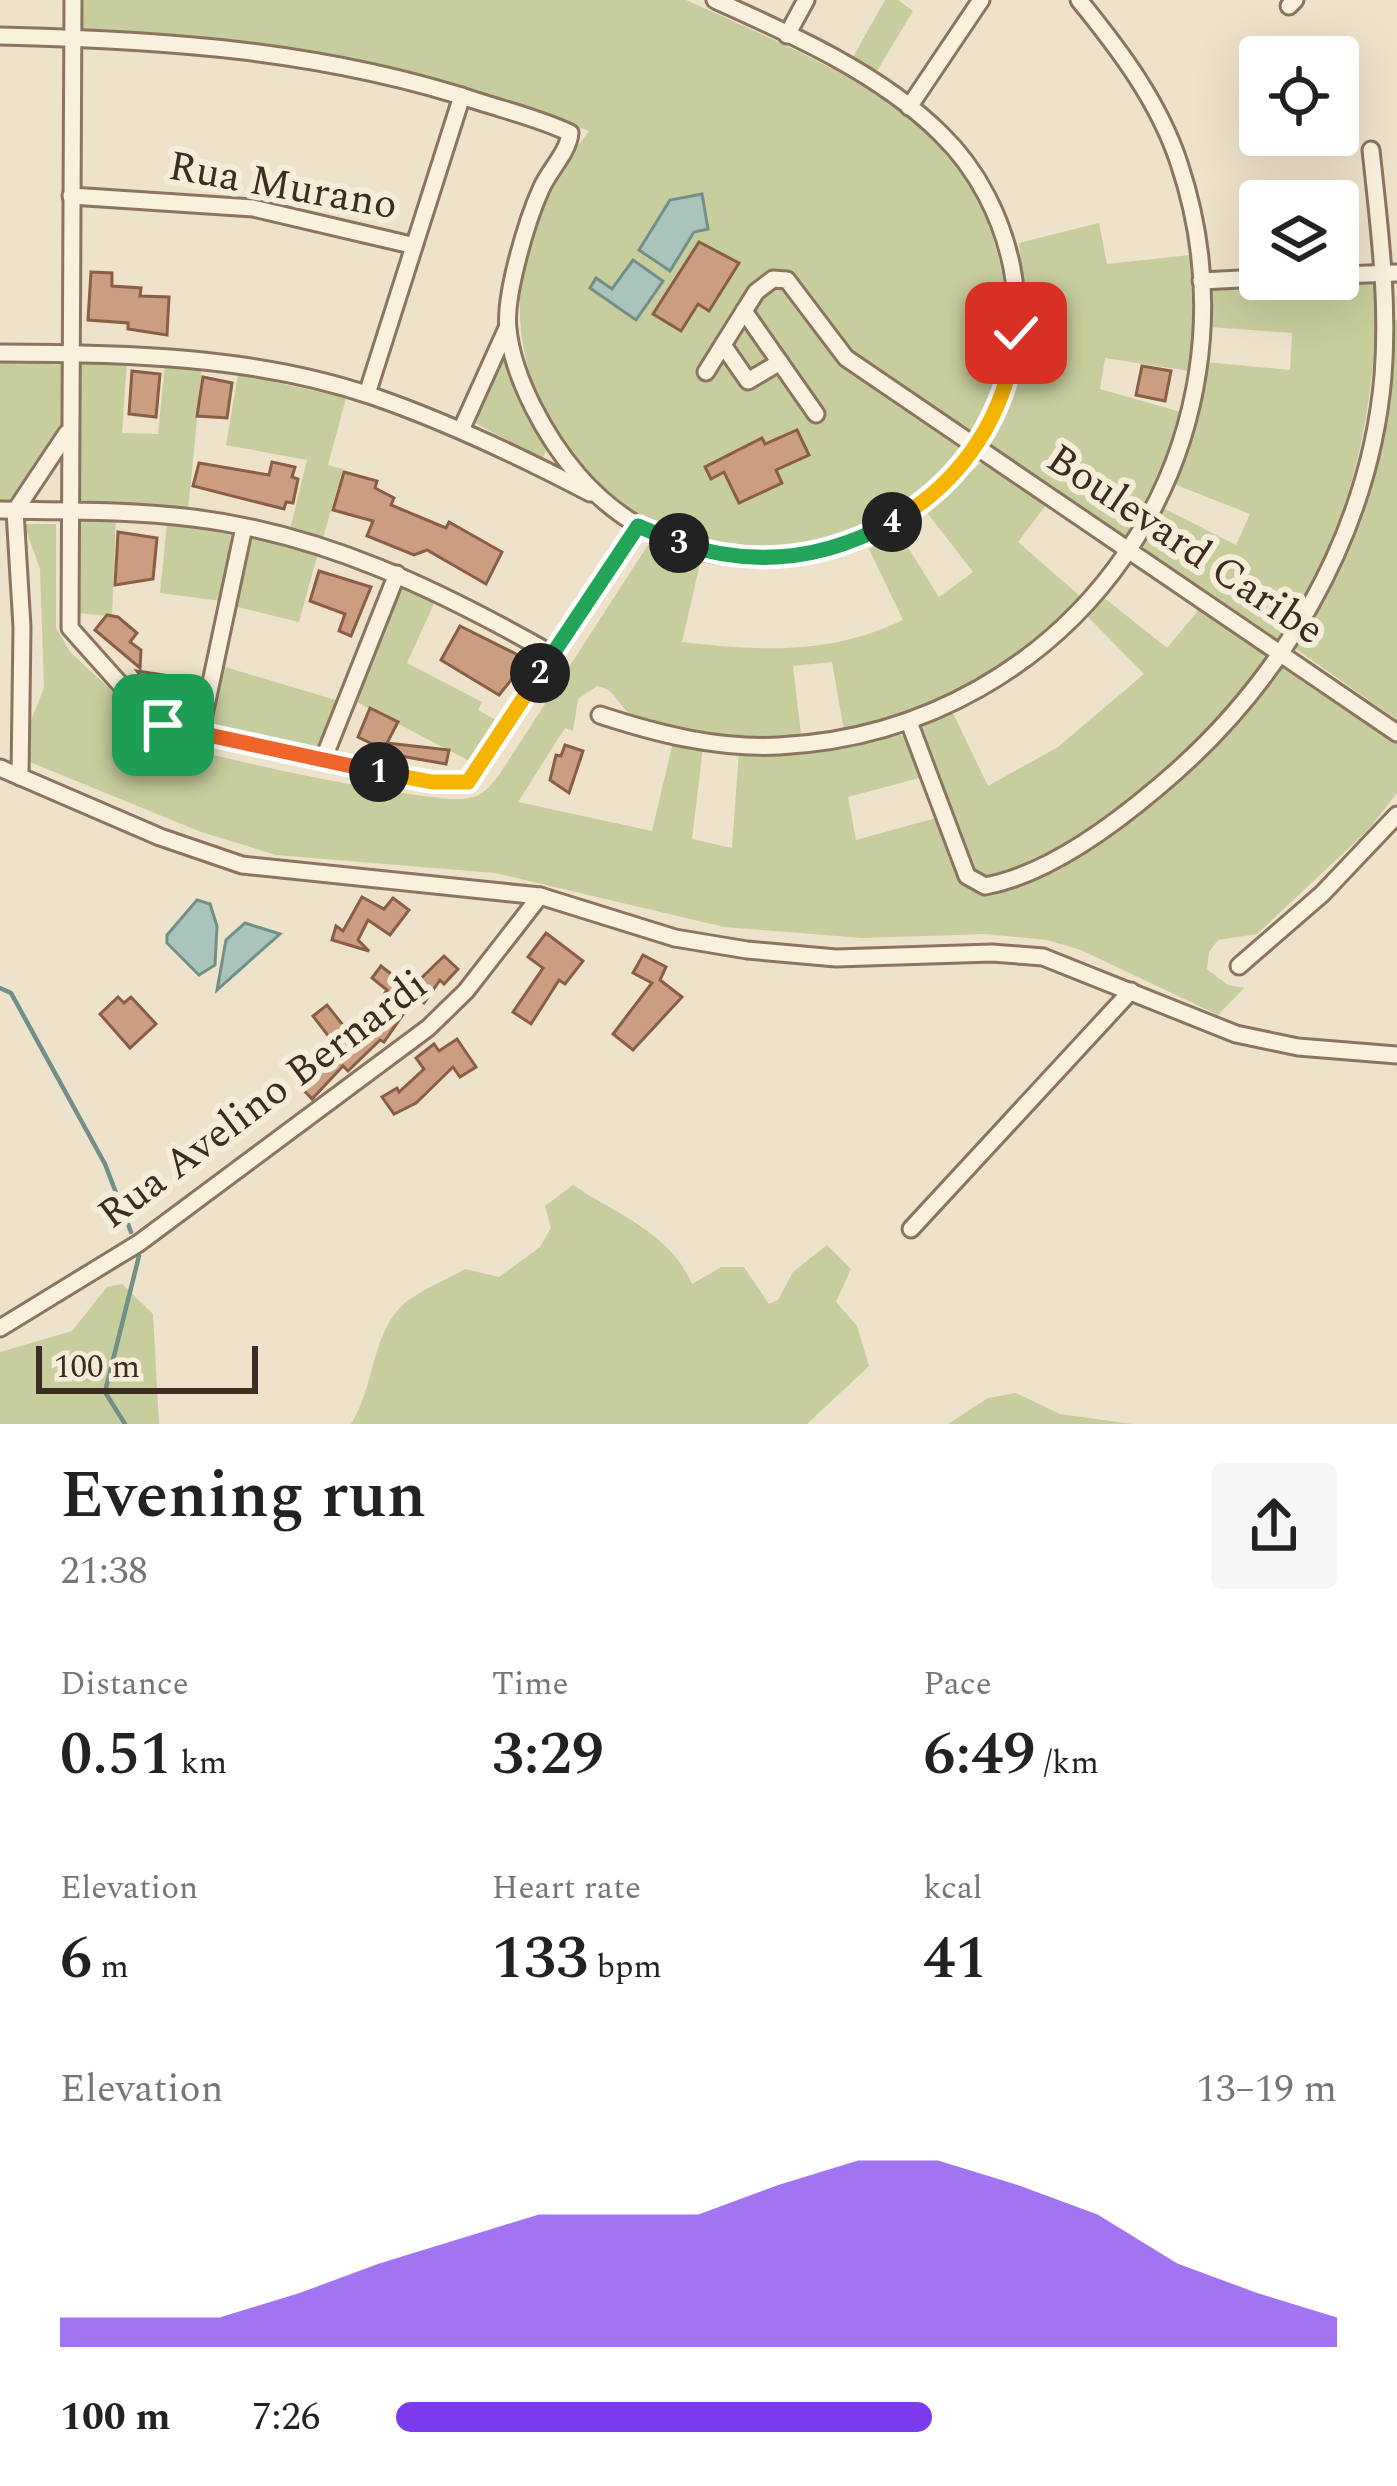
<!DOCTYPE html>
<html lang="en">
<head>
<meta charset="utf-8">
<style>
  :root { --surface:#fff; --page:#f6f6f6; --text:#222; --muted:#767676; --accent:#7c3aed }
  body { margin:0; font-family:Spectral,serif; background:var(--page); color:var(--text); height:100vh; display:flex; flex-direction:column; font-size:45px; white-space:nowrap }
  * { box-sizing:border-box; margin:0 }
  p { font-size:39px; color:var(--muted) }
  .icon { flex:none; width:66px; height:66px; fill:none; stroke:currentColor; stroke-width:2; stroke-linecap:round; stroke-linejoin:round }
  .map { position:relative; height:1424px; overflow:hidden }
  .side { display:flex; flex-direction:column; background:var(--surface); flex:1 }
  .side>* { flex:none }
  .fabs { position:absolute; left:1239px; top:36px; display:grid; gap:24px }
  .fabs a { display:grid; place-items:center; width:120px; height:120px; border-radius:12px; background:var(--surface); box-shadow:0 12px 48px #0002; font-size:60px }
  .scale { position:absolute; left:36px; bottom:30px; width:222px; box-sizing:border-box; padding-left:12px; border:6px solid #3c2d21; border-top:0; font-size:33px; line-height:42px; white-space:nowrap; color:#3c2d21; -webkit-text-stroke:9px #f6edd9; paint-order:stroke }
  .pin { position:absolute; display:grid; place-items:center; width:102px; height:102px; color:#fff; margin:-51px; border-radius:24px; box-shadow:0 6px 18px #0006 }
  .km { position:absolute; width:60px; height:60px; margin:-30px; border-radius:50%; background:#222; color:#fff; font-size:33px; line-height:60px; text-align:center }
  .round { display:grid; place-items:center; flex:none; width:126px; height:126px; border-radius:12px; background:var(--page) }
  .head { display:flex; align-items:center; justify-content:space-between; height:204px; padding:0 60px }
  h1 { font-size:66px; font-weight:600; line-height:90px }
  .figures { display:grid; grid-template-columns:repeat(3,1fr); gap:18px; height:204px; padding:12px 60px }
  .figures div { display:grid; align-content:center }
  .figures b { font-size:60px; font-weight:600 }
  .figures small { font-size:33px; font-weight:400 }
  .figures p { font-size:33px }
  .chart { height:336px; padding:24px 60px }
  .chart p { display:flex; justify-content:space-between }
  .chart svg { width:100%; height:216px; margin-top:12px; fill:var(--accent); opacity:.7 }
  ul { padding:0 60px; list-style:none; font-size:39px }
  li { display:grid; grid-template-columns:192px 144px 1fr; align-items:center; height:90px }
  li i { height:30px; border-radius:15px; background:var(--accent) }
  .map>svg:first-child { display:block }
  .green { fill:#c8cd9d }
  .water { fill:#aac3bb; stroke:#719188; stroke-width:3 }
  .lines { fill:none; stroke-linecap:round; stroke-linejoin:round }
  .stream { stroke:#719188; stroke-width:4.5 }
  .building { fill:#cb9e81; stroke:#895e45; stroke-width:3 }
  .minor-casing { stroke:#8b755e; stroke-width:21 }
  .minor { stroke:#f9f0dd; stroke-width:15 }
  .split-1-casing { stroke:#fff; stroke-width:24 }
  .split-2-casing { stroke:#fff; stroke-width:24 }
  .split-3-casing { stroke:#fff; stroke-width:24 }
  .split-4-casing { stroke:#fff; stroke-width:24 }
  .split-5-casing { stroke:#fff; stroke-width:24 }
  .split-1 { stroke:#f0652b; stroke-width:15 }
  .split-2 { stroke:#f5b400; stroke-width:15 }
  .split-3 { stroke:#22a559; stroke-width:15 }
  .split-4 { stroke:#22a559; stroke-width:15 }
  .split-5 { stroke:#f5b400; stroke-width:15 }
  .labels { text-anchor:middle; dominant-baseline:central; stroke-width:12; stroke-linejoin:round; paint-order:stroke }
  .street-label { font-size:42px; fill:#3c2d21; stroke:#f6edd9 }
</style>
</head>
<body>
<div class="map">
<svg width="1397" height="1424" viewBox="0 0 1397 1424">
  <rect width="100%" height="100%" fill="#eee2ca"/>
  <g class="green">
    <path d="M83,0H686C765,36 876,81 937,143C975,182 998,235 1004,289C1028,551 660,649 546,416C507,336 512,251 557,174C566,159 579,145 589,131C424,68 258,35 82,32Z"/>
    <path d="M885,0H898L913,11L877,71L853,57Z"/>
    <path d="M1099,223L1107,264L1190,255L1193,328L1189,371L1105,358L1100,389L1181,412L1164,466L1128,536L1122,537L988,442L1019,359L1024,292L1019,243Z"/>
    <path d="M1367,281L1378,284C1375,392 1359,498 1307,594C1299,610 1292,631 1276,640L1146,552L1142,542L1161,507L1236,545L1250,514L1174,484L1205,362L1290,370L1292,333L1209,327L1210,288Z"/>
    <path d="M1392,320H1397V720L1296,649L1324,588L1385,399Z"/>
    <path d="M505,357L546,451L542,459L475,423Z"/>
    <path d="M0,360L64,365V426L7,503L0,502Z"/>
    <path d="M87,361L127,362L122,433L158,434L165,364L202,368L188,511L78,500V364Z"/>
    <path d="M238,374L346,398L328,465L343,469L322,541L290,530L307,460L226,445Z"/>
    <path d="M982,462L1046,505L1018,542L1081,597C1019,667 934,709 844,731L832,662L793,666L801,734C759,741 668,739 632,715C617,706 617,689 597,686L578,699L573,731L565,728L518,802L652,831L673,742L703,748L692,839L732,848L739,751L821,749L896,732L909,740L923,777L848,797L856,840L936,818C948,846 955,887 989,892L1165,790L1216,745L1285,665L1397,738V793L1367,831L1257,934L1218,940L1209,952L1207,969L1228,985L1244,988L1218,1015L1081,950L1047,940L986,934L862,938L724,927L495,873L276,855L201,832L25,760L26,733L44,688L40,569L24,524H56V628L71,653L109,688L143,733C180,753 418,801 462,799C481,798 488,789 499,775L648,545L701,559L682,642C761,651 830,655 903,620L869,549L899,533L939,597L973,572L925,510Z"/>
    <path d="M116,517L112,616L76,613L77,519Z"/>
    <path d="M167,523L231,535L221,601L160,593Z"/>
    <path d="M249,538L318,553L299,622L234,606Z"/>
    <path d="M405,583L437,597L407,663L482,702L478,710L501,723L475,764L353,700Z"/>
    <path d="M1103,597L1167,648L1201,607L1266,650L1267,658C1208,743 1130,812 1037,858C1017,867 998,882 976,874L920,730L923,722L952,711L988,786L1058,747L1144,674L1087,616Z"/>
    <path d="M222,666L339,701L315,752L212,730Z"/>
    <path d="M573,1185C617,1215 670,1232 692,1284L721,1267H744L769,1304L778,1300L793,1272L827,1245L851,1269L836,1302L857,1326L869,1366L807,1424H351C375,1387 371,1331 406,1302C423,1289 446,1280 465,1269L499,1277L540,1247L551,1228L545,1206Z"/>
    <path d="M122,1284L153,1314L159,1424H0V1352L72,1331L107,1287Z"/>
    <path d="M1016,1393L1060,1414L1132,1424H948L988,1398Z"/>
  </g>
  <g class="water">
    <path d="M702,194L708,229L694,232L670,271L639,250L670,200Z"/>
    <path d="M633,260L663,281L636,320L590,288L596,278L612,289Z"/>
    <path d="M197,900L210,904L217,926L215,965L199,975L167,943V935Z"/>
    <path d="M245,923L280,934L217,990L226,940Z"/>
  </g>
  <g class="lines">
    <g class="stream">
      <path d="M0,988L11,993L105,1164L131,1232"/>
      <path d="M125,1424L105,1392L139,1256"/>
    </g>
  </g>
  <g class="building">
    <path d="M699,242L739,263L709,311L698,304L681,331L653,314Z"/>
    <path d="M91,272L112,273V286L141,288L140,296L169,297L167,335L128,329V323L88,320Z"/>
    <path d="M1142,366L1171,371L1165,401L1136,395Z"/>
    <path d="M132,371L160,374L156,417L129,414Z"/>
    <path d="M203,377L232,383L227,418L197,416Z"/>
    <path d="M797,430L809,455L776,470L782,483L739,503L724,472L711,479L705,467L762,438L765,444Z"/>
    <path d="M272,462L295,467L292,477L298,479L293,503L286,502L284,509L193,486L199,463L269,475Z"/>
    <path d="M344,472L377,481L375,488L394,498L391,505L446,528L449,522L502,552L486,584L427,550L414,555L367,536L373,521L333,510Z"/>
    <path d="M118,532L157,538L153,579L115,585Z"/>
    <path d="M319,571L371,587L351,636L339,631L345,614L310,601Z"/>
    <path d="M107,615L118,617L137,633L130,642L141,650L140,668L95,630Z"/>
    <path d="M460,626L516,654L524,664L499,695L441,660Z"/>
    <path d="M137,671L190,679L186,706L161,702Z"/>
    <path d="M370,708L398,722L387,743L449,750L446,764L395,755L358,737Z"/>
    <path d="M565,745L583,751L569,793L550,780L556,755L561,756Z"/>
    <path d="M362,897L384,909L393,898L409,910L390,935L368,920L358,940L369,951L332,940L336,926L343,931Z"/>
    <path d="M546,933L583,961L565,984L559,980L531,1024L513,1012L543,968L528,957Z"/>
    <path d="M643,955L666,967L660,980L682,997L633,1050L613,1034L652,983L633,973Z"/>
    <path d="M444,956L458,969L444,984L440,980L424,1003L415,997L384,1042L380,1040L348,1071L343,1066L312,1099L298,1084L337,1047L313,1016L327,1005L354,1039L387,990L372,978L381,966L410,989Z"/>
    <path d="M118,997L124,1003L131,997L156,1024L130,1048L100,1014Z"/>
    <path d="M457,1039L476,1067L460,1077L453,1067L416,1103L394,1114L382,1097L397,1088L399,1092L424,1069L416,1058L434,1044L439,1051Z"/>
  </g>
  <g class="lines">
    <defs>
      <g id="minor">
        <path d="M73,0L70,628L152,720L163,725L432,783L468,782L638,526"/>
        <path d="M1289,6L1295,0"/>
        <path d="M787,35L806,0"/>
        <path d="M0,36C166,40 324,50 483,103C512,112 543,120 570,133C568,153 549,170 541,189C527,220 504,296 508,329C513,379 547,439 578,475C739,660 1057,511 1012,268C1002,218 978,170 941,134C881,74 791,34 715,0"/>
        <path d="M909,107L981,0"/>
        <path d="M71,196L253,208L411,245"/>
        <path d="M1338,275L1397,273"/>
        <path d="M1201,281L1260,278"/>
        <path d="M744,311L816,414"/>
        <path d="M723,345L748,381L780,362"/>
        <path d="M0,353C123,353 255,356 372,396C448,422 519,456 590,493"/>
        <path d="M706,372L756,292L773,279L787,280L846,358L1397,733"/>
        <path d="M367,394L462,96"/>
        <path d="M461,430L507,328"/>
        <path d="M0,510C65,511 129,510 193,518C324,534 439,590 552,654"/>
        <path d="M600,715C658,734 717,749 779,746C1075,731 1273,445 1179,163C1159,102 1119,49 1079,0"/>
        <path d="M909,722L967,876L985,886C1046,875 1111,827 1157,788C1280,686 1369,537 1383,376C1389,300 1379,225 1371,150"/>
        <path d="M200,734L244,527"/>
        <path d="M323,760L397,574"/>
        <path d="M0,768L160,837L242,865L540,896L675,938L747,950L836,958L992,953L1043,957L1236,1034L1298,1047L1397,1055"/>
        <path d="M20,777L22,627L15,511L67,433"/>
        <path d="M1239,966L1322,894L1397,815"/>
        <path d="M911,1229L1131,991"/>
        <path d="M0,1328L139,1243L428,1028L466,991L540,896"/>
      </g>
    </defs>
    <use href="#minor" class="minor-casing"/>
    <use href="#minor" class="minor"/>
  </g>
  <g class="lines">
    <defs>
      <path id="split-1" d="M163,725L379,772"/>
      <path id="split-2" d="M379,772L432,782H468L540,673"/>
      <path id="split-3" d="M540,673L638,526L679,543"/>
      <path id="split-4" d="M679,543C753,568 824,560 892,522"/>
      <path id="split-5" d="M892,522C963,482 1007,414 1016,333"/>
    </defs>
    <use href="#split-1" class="split-1-casing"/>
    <use href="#split-2" class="split-2-casing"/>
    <use href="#split-3" class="split-3-casing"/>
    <use href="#split-4" class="split-4-casing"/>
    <use href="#split-5" class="split-5-casing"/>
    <use href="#split-1" class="split-1"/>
    <use href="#split-2" class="split-2"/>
    <use href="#split-3" class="split-3"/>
    <use href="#split-4" class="split-4"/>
    <use href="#split-5" class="split-5"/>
  </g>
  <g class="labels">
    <g class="street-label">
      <text transform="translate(283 186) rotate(10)">Rua Murano</text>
      <text transform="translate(1185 545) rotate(34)">Boulevard Caribe</text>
      <text transform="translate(263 1100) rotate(-37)">Rua Avelino Bernardi</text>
    </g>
  </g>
</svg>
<div class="fabs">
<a><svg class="icon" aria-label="locate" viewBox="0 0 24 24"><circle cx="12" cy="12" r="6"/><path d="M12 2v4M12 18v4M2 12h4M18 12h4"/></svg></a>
<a><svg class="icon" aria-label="layers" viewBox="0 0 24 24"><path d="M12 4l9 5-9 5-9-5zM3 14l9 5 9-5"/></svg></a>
</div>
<div class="scale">100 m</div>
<div class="pin" style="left:163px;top:725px;background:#1e9e55"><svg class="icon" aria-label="arrive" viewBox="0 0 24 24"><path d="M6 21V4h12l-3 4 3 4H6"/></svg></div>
<div class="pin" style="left:1016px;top:333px;background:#d93025"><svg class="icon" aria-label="check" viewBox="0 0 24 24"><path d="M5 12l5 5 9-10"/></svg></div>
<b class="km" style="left:379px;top:772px">1</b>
<b class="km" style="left:540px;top:673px">2</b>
<b class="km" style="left:679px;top:543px">3</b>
<b class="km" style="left:892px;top:522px">4</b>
</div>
<section class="side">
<div class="head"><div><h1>Evening run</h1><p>21:38</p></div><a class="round"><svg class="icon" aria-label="share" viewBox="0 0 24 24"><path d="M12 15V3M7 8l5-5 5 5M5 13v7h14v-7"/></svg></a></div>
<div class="figures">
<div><p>Distance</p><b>0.51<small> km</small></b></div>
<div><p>Time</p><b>3:29</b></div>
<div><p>Pace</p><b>6:49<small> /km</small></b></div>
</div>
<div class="figures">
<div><p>Elevation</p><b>6<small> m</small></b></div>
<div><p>Heart rate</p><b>133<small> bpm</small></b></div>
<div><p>kcal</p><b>41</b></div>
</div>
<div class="chart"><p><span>Elevation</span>13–19 m</p>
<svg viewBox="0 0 160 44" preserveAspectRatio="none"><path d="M0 44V38L10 38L20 38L30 33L40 27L50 22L60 17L70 17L80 17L90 11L100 6L110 6L120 11L130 17L140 27L150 33L160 38V44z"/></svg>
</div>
<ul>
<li><b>100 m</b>7:26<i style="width:57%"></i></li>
</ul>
</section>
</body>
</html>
